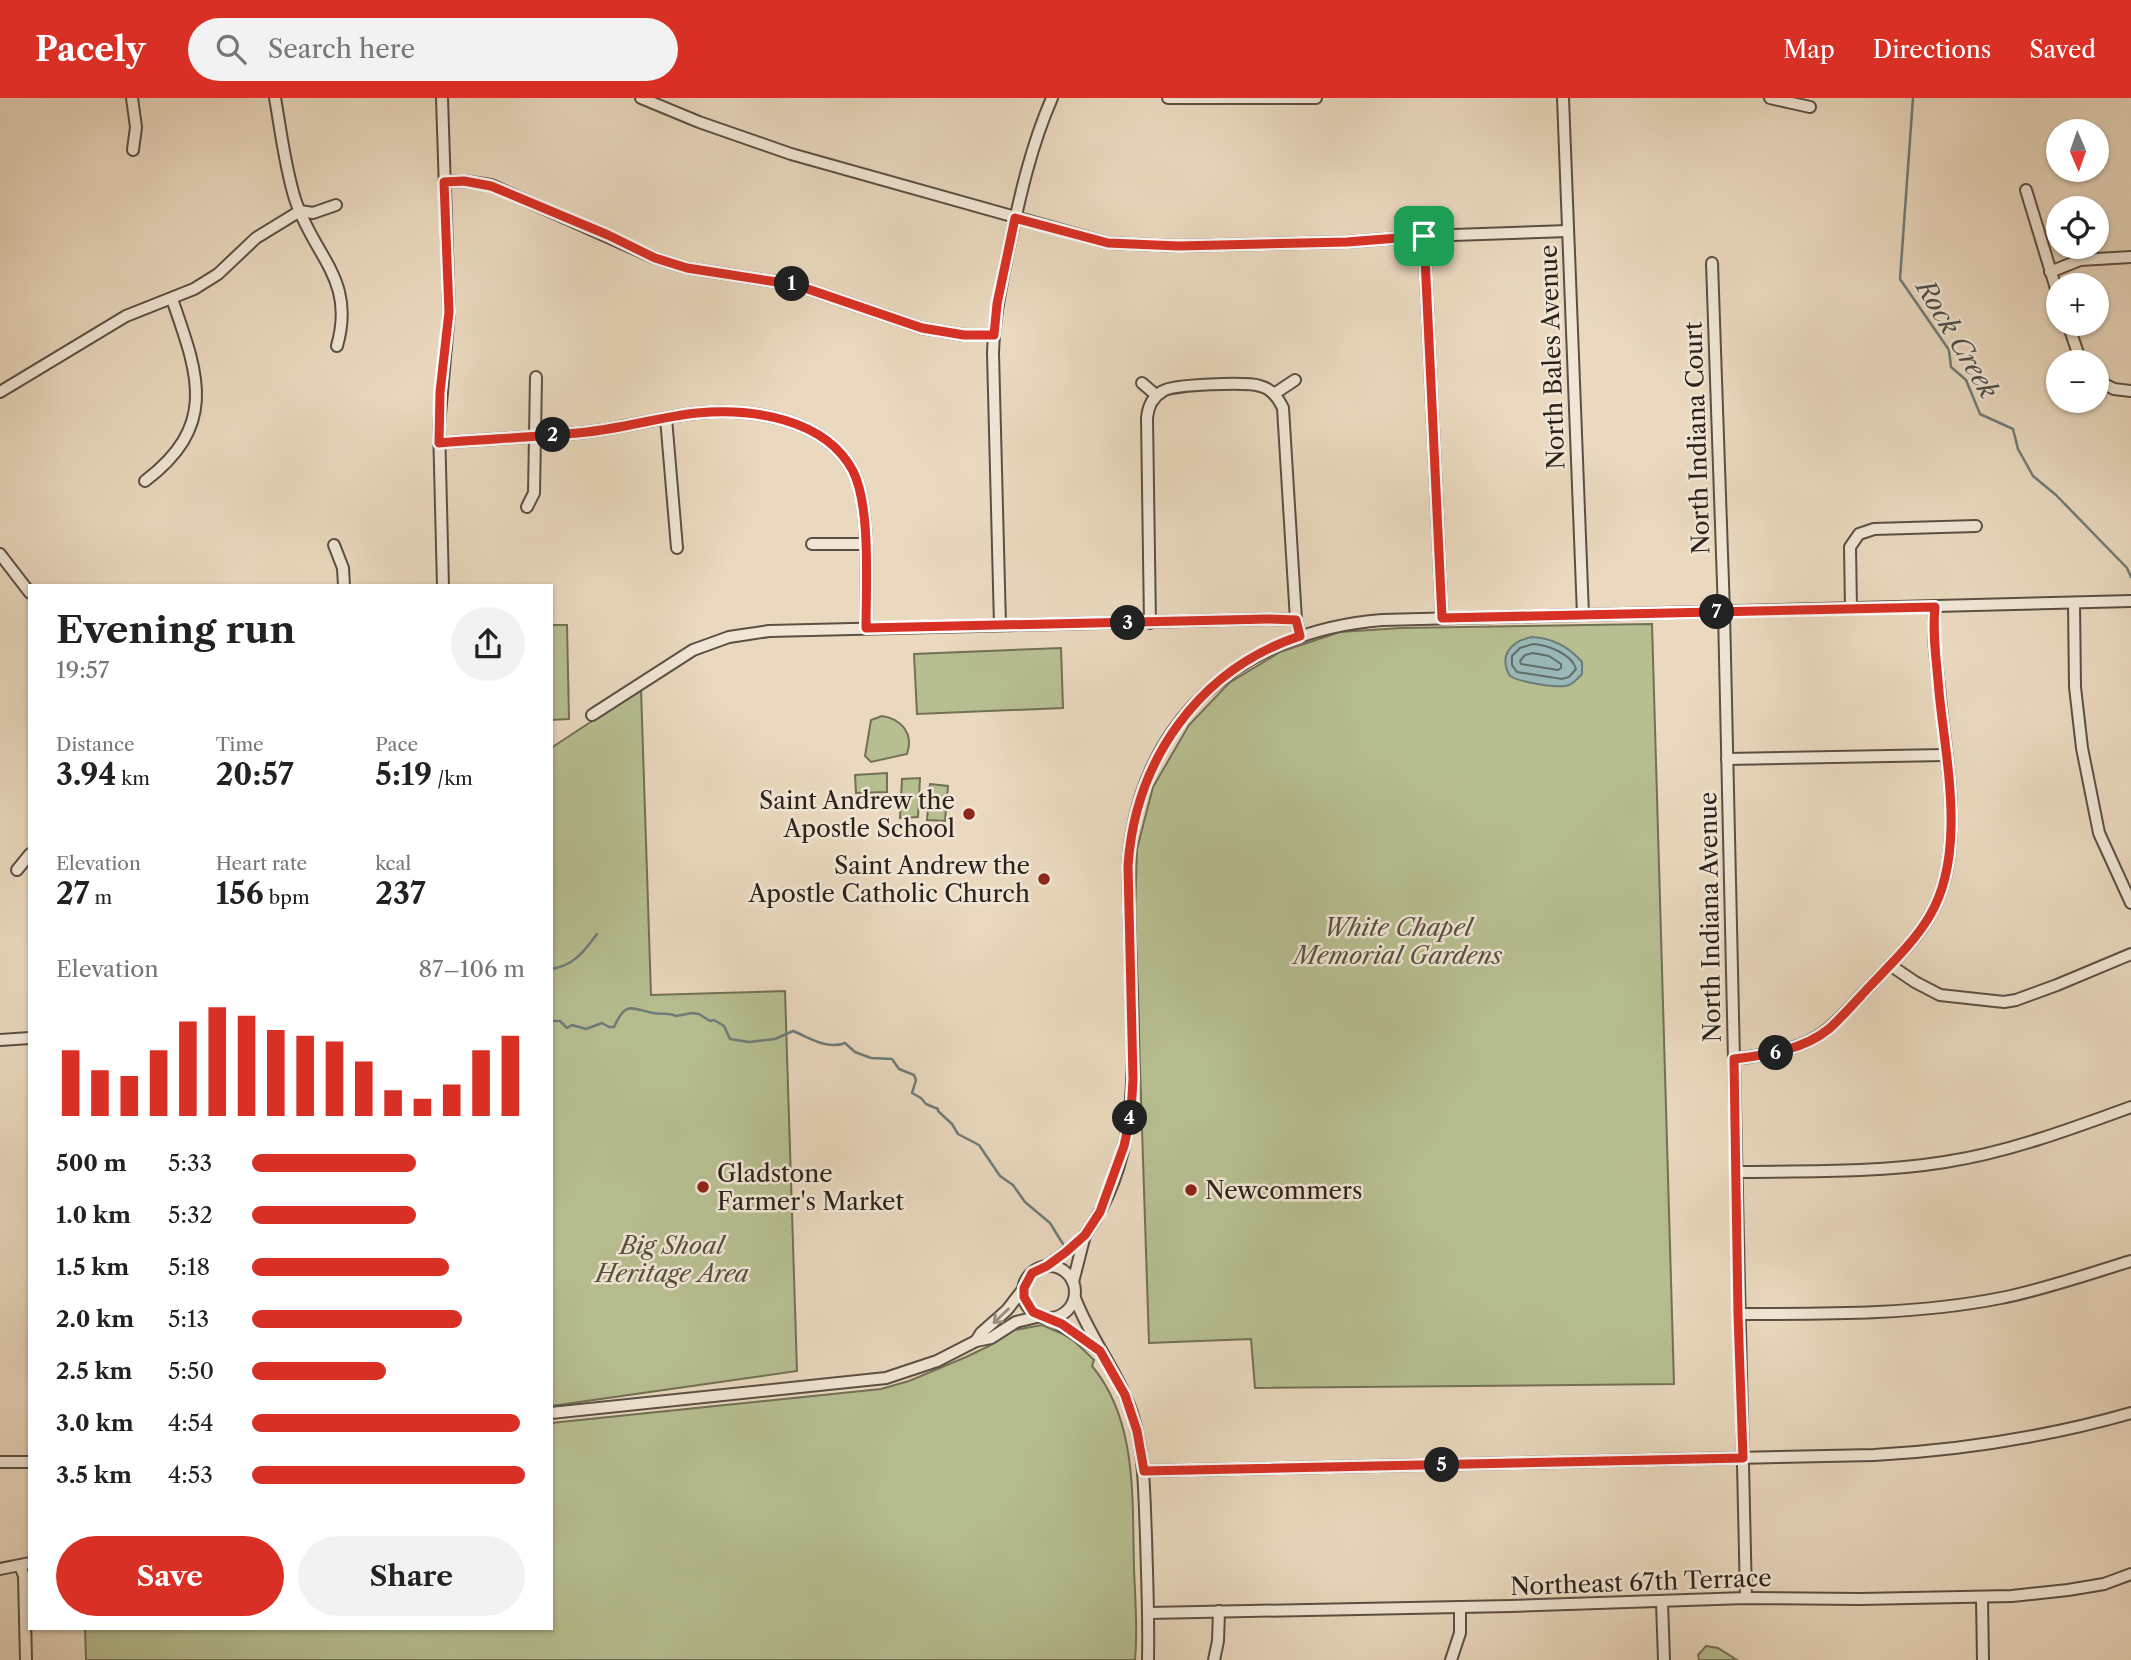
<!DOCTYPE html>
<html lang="en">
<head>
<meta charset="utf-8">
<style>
  :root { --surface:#fff; --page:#f2f2f2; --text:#222; --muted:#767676; --accent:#d93025 }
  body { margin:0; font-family:"Libre Caslon Text",serif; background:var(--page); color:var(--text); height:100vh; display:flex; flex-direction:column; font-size:26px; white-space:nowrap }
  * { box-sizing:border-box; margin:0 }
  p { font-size:23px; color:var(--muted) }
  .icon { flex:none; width:38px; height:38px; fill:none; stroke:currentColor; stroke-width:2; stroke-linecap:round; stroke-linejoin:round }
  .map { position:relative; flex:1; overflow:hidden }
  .details { position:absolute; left:28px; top:486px; width:525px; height:1046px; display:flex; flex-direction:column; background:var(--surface); border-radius:0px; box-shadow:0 2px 5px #0004 }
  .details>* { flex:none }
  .needle { width:46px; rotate:178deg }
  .fabs { position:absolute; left:2046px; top:21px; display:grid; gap:14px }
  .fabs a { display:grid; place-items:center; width:63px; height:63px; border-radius:50%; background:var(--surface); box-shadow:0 2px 5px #0004; font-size:35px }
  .pin { position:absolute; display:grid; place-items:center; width:60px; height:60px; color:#fff; margin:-30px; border-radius:14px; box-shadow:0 4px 10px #0006 }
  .km { position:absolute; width:35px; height:35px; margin:-18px; border-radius:50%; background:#222; color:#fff; font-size:19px; line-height:35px; text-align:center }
  .round { display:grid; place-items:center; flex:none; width:74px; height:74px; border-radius:37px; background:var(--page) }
  .head { display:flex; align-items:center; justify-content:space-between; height:119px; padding:0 28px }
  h1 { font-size:38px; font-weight:700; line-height:52px }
  .figures { display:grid; grid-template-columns:repeat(3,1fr); gap:10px; height:119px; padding:7px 28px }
  .figures div { display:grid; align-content:center }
  .figures b { font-size:30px; font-weight:700 }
  .figures small { font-size:19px; font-weight:400 }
  .figures p { font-size:19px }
  .chart { height:196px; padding:14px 28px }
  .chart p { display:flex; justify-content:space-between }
  .chart svg { width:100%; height:126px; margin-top:7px; stroke:var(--accent); stroke-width:6 }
  .button { display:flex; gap:14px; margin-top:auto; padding:14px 28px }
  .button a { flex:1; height:80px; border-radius:42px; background:var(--accent); color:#fff; font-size:28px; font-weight:700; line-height:80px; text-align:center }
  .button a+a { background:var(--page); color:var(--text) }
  ul { padding:0 28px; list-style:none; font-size:23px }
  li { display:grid; grid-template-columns:112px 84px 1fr; align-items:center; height:52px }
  li i { height:18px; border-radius:9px; background:var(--accent) }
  header { display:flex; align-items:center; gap:42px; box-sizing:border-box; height:98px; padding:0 35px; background:var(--accent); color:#fff }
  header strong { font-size:33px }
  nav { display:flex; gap:38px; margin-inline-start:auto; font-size:24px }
  .search { width:490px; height:63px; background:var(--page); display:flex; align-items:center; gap:18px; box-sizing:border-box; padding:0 24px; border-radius:38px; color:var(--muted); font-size:26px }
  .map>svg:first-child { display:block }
  .green { fill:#b7bf91; stroke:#727056; stroke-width:2 }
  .water { fill:#9ab9b9; stroke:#6e7c7a; stroke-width:2 }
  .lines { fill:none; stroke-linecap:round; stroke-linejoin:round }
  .shore { stroke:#636d6a; stroke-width:2 }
  .stream { stroke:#6e7c7a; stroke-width:2.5 }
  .minor-casing { stroke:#5c4f44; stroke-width:14 }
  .minor { stroke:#f1e6d5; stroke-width:10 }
  .oneway { stroke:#988d81 }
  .route-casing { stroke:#fff; stroke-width:14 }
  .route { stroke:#d93025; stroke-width:9 }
  .poi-dot { fill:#8f2418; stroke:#f1e6d5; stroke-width:2.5 }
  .labels { text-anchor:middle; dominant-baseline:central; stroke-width:5; stroke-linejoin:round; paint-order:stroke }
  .street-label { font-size:24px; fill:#2c211b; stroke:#f1e6d5 }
  .poi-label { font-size:24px; fill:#2c211b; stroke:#f1e6d5; text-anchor:end }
  .park-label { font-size:24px; font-style:italic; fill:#56503e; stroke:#f1e6d5 }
  .water-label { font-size:26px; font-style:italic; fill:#4d4f4a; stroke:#f1e6d5 }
</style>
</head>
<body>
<header>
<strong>Pacely</strong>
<div class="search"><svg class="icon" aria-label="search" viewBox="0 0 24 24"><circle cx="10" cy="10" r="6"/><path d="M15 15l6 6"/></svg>Search here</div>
<nav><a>Map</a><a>Directions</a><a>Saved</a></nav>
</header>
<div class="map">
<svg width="2131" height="1562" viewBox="0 0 2131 1562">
  <rect width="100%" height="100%" fill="#ead9bf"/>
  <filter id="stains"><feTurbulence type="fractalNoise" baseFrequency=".00286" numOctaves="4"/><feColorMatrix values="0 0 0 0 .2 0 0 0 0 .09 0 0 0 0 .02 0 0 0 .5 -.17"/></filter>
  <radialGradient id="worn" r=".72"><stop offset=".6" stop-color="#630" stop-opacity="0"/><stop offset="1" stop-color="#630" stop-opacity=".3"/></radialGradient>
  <g class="green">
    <path d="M1652,526L1674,1286L1255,1290L1251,1241L1149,1245L1135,817L1137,751L1153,689L1189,627L1229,585L1280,554L1340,534L1400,530Z"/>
    <path d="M551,527H567L569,621L551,622Z"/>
    <path d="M1061,550L1063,610L917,616L914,556Z"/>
    <path d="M641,591L651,897L785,893L797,1273L551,1308V650Z"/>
    <path d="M882,618C902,621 914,636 907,656L871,664L865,658L871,622Z"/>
    <path d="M887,675V694L856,695L855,677Z"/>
    <path d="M920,680L918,719L900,720L902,681Z"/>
    <path d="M930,686L948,688L945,723L927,722Z"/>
    <path d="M1042,1227L1070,1239L1094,1262L1092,1268C1138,1323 1132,1402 1134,1470C1135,1500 1138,1532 1135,1562H86L85,1531H551V1325L881,1291L909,1283L966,1259L989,1248L1014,1232Z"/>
    <path d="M1706,1548L1718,1550L1737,1562H1699L1698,1557Z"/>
  </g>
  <path class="water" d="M1532,539C1552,540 1569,549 1582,564V576C1578,580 1574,585 1569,587C1559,591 1519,584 1510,578C1498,558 1511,543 1532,539Z"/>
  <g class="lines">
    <g class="shore">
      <path d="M1533,546C1548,547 1572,556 1576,571L1569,579L1562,581L1517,574L1512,567V558L1520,550Z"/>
      <path d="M1533,555L1549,558L1561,566V570L1558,572L1521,566L1520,563L1525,557Z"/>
    </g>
    <g class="stream">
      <path d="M1913,0L1900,181L1949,252L1951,269L1966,282L1980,316L2013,331L2018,351L2033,378L2056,397L2127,470L2131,479"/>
      <path d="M551,871C574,868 584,853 597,836"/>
      <path d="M551,923H560L567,930L572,927L586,931L602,925L609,929H614C626,902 632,911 653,915C662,917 668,914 676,918L692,915L699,916L710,923L714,922L724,928L730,941L749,944L775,941L793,933C810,940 828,952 845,945L855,954L871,960L892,961L899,971L914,977L916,982L912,995L921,1000L926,1006L938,1011V1013L952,1026L958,1036L979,1047L1000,1078L1013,1087L1025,1104L1050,1125L1063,1146"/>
    </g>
    <defs>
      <g id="minor">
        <path d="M132,0L136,29L133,52"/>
        <path d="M275,0C281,34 285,69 295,101C314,159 356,181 337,248"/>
        <path d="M442,0L449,214L439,328L443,488"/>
        <path d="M641,0L699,24L791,56L1108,145L1179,148L1347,144L1424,138L1568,133"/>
        <path d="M1168,0H1316"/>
        <path d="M1563,0L1583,517"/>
        <path d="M1770,0L1810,9"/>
        <path d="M444,84L464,83L491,87L655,160L687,170L796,187L922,230L964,237H994"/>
        <path d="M2026,92L2058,197"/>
        <path d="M1424,138L1442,520"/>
        <path d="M1712,165L1724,514L1746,1500"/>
        <path d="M2050,174L2080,162L2131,159"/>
        <path d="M2068,226L2081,264"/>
        <path d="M2096,282L2114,291L2131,293"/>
        <path d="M1142,285L1156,297"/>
        <path d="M0,294L126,218L194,191L218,176L256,140L300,113L313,115L336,107"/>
        <path d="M1274,296L1295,282"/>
        <path d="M666,320L677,450"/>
        <path d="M439,345C488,341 538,339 587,334C624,330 660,319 697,315C751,310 825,320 853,373C871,408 866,488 866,530"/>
        <path d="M145,383C219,327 198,276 172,201"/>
        <path d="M527,409L534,395L536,279"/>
        <path d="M812,446H865"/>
        <path d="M334,447L343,470L344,488"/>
        <path d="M0,456L30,495"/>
        <path d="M2074,505L2075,589L2082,650L2099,735L2131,805"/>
        <path d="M1851,511L1850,449L1859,436L1874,431L1976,428"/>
        <path d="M1150,525L1147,320C1148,309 1152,299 1163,293C1173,286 1248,284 1260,288C1272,291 1278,300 1283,310L1296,522"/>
        <path d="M1000,527L993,255C994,219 1002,184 1009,149C1020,98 1031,48 1052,0"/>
        <path d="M592,617L693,552L729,539L769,533L1269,521L1296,522L1300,538"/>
        <path d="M1727,661L1945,657"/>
        <path d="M17,772L30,756"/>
        <path d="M1890,867L1915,884L1940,897L2004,904L2016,902L2057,887L2131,856"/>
        <path d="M0,942L30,940"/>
        <path d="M1734,961C1766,957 1804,952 1829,930C1845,916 1859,899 1874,884C1893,864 1915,843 1929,819C1968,755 1945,660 1939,589C1936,562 1932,535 1935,509"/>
        <path d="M1736,1074C1806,1073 1876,1075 1945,1064C2009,1054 2071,1031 2131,1009"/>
        <path d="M1047,1168C1060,1157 1077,1148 1087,1134C1137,1064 1134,978 1132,897C1130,854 1129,811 1128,768C1137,624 1241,533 1382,522L2131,503"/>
        <circle cx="1049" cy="1194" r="26"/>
        <path d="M1073,1184L1085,1137"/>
        <path d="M1075,1200C1090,1240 1118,1274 1132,1315C1145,1355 1144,1396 1146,1438C1147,1479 1149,1521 1148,1562"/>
        <path d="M1738,1216C1826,1216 1915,1217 2001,1200C2046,1191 2088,1176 2131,1163"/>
        <path d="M1050,1220L1100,1253"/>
        <path d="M976,1243L981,1235L1007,1212L1024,1190"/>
        <path d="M551,1315L886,1280L937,1263L976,1243L991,1240L1016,1224L1041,1218"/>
        <path d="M0,1364H30"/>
        <path d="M1144,1373L1874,1357C1962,1352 2047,1339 2131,1315"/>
        <path d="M20,1468L24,1478L26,1562"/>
        <path d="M0,1471L30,1465"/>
        <path d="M1982,1499L1983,1562"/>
        <path d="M1662,1504L1664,1562"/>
        <path d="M1149,1515L1511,1508L1746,1500L1860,1501L2012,1498L2068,1492L2104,1486L2131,1476"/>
        <path d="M1214,1562L1218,1543L1219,1513"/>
        <path d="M1451,1562L1460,1535V1509"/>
      </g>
    </defs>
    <use href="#minor" class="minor-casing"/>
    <use href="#minor" class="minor"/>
  </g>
  <defs><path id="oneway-shaft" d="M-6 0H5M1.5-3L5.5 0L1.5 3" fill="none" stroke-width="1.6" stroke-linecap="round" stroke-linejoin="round" transform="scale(1.75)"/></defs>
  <use class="oneway" href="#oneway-shaft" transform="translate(1001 1218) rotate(136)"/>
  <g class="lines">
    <defs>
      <path id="route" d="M464,83L491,88L608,137L655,160L687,170L796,187L922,230L964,237H994L997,206L1015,120L1108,145L1179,148L1347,144L1424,138L1442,520L1935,509C1932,537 1937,566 1939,594C1946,664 1967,756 1929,819C1914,844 1891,866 1870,888C1857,902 1844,917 1830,930C1804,952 1767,957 1734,961L1738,1216L1743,1360L1144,1373L1137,1333L1125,1297L1100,1253L1062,1226L1033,1214L1024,1199V1190L1032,1175L1047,1168L1066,1154L1085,1137L1100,1114L1124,1048L1131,1016L1133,981L1128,768C1135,663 1198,572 1300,538L1296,522L1269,521L866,530C866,488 871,409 853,373C825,320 751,310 697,315C660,319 624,330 587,334C538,339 488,341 439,345L440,294L449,214L444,84Z"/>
    </defs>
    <use href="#route" class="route-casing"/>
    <use href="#route" class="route"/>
  </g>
  <g class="poi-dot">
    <circle cx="969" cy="716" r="7"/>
    <circle cx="1044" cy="781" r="7"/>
    <circle cx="703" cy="1089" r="7"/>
    <circle cx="1191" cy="1092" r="7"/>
  </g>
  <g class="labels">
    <g class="street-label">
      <text transform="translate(1552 259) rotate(-92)">North Bales Avenue</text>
      <text transform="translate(1697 340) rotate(-92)">North Indiana Court</text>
      <text transform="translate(1710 819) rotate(-91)">North Indiana Avenue</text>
      <text transform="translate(1641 1484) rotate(-2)">Northeast 67th Terrace</text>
    </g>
    <g class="poi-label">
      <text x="955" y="702">Saint Andrew the<tspan x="955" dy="28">Apostle School</tspan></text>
      <text x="1030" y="767">Saint Andrew the<tspan x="1030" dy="28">Apostle Catholic Church</tspan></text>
      <text x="717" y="1075" text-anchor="start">Gladstone<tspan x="717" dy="28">Farmer's Market</tspan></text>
      <text x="1205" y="1092" text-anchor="start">Newcommers</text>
    </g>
    <g class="park-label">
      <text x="1398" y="829">White Chapel<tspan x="1398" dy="28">Memorial Gardens</tspan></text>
      <text x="672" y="1147">Big Shoal<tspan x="672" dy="28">Heritage Area</tspan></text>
    </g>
    <g class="water-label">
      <text transform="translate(1957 241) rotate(59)">Rock Creek</text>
    </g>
  </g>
  <rect width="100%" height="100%" filter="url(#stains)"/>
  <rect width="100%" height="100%" fill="url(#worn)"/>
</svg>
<div class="fabs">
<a><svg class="needle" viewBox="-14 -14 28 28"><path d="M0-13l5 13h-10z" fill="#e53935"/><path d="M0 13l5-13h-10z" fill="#767676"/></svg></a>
<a><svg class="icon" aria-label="locate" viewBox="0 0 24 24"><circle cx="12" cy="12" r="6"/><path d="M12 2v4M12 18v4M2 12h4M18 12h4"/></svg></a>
<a>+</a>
<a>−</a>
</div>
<div class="pin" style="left:1424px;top:138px;background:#1e9e55"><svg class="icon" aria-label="arrive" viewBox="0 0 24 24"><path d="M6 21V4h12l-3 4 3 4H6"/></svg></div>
<b class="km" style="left:792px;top:186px">1</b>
<b class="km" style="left:553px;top:337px">2</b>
<b class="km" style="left:1128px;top:525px">3</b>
<b class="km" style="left:1130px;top:1020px">4</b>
<b class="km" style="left:1442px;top:1367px">5</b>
<b class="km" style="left:1776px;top:955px">6</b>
<b class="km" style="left:1717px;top:514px">7</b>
<section class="details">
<div class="head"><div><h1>Evening run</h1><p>19:57</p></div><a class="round"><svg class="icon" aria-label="share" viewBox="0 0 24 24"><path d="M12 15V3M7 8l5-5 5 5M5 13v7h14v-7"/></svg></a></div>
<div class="figures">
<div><p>Distance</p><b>3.94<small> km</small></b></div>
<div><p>Time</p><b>20:57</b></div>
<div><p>Pace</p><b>5:19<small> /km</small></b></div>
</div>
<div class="figures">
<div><p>Elevation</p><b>27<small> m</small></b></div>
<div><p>Heart rate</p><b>156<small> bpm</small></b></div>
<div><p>kcal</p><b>237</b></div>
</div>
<div class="chart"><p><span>Elevation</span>87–106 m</p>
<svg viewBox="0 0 160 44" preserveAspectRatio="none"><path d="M5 44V21M15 44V28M25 44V30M35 44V21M45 44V11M55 44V6M65 44V9M75 44V14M85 44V16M95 44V18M105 44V25M115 44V35M125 44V38M135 44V33M145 44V21M155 44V16"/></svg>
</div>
<ul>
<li><b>500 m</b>5:33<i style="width:60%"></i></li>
<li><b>1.0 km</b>5:32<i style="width:60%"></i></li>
<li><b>1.5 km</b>5:18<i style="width:72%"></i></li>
<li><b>2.0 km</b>5:13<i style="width:77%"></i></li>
<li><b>2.5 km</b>5:50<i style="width:49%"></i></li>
<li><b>3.0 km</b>4:54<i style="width:98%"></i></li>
<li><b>3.5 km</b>4:53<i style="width:100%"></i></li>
</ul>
<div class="button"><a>Save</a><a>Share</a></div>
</section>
</div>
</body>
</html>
